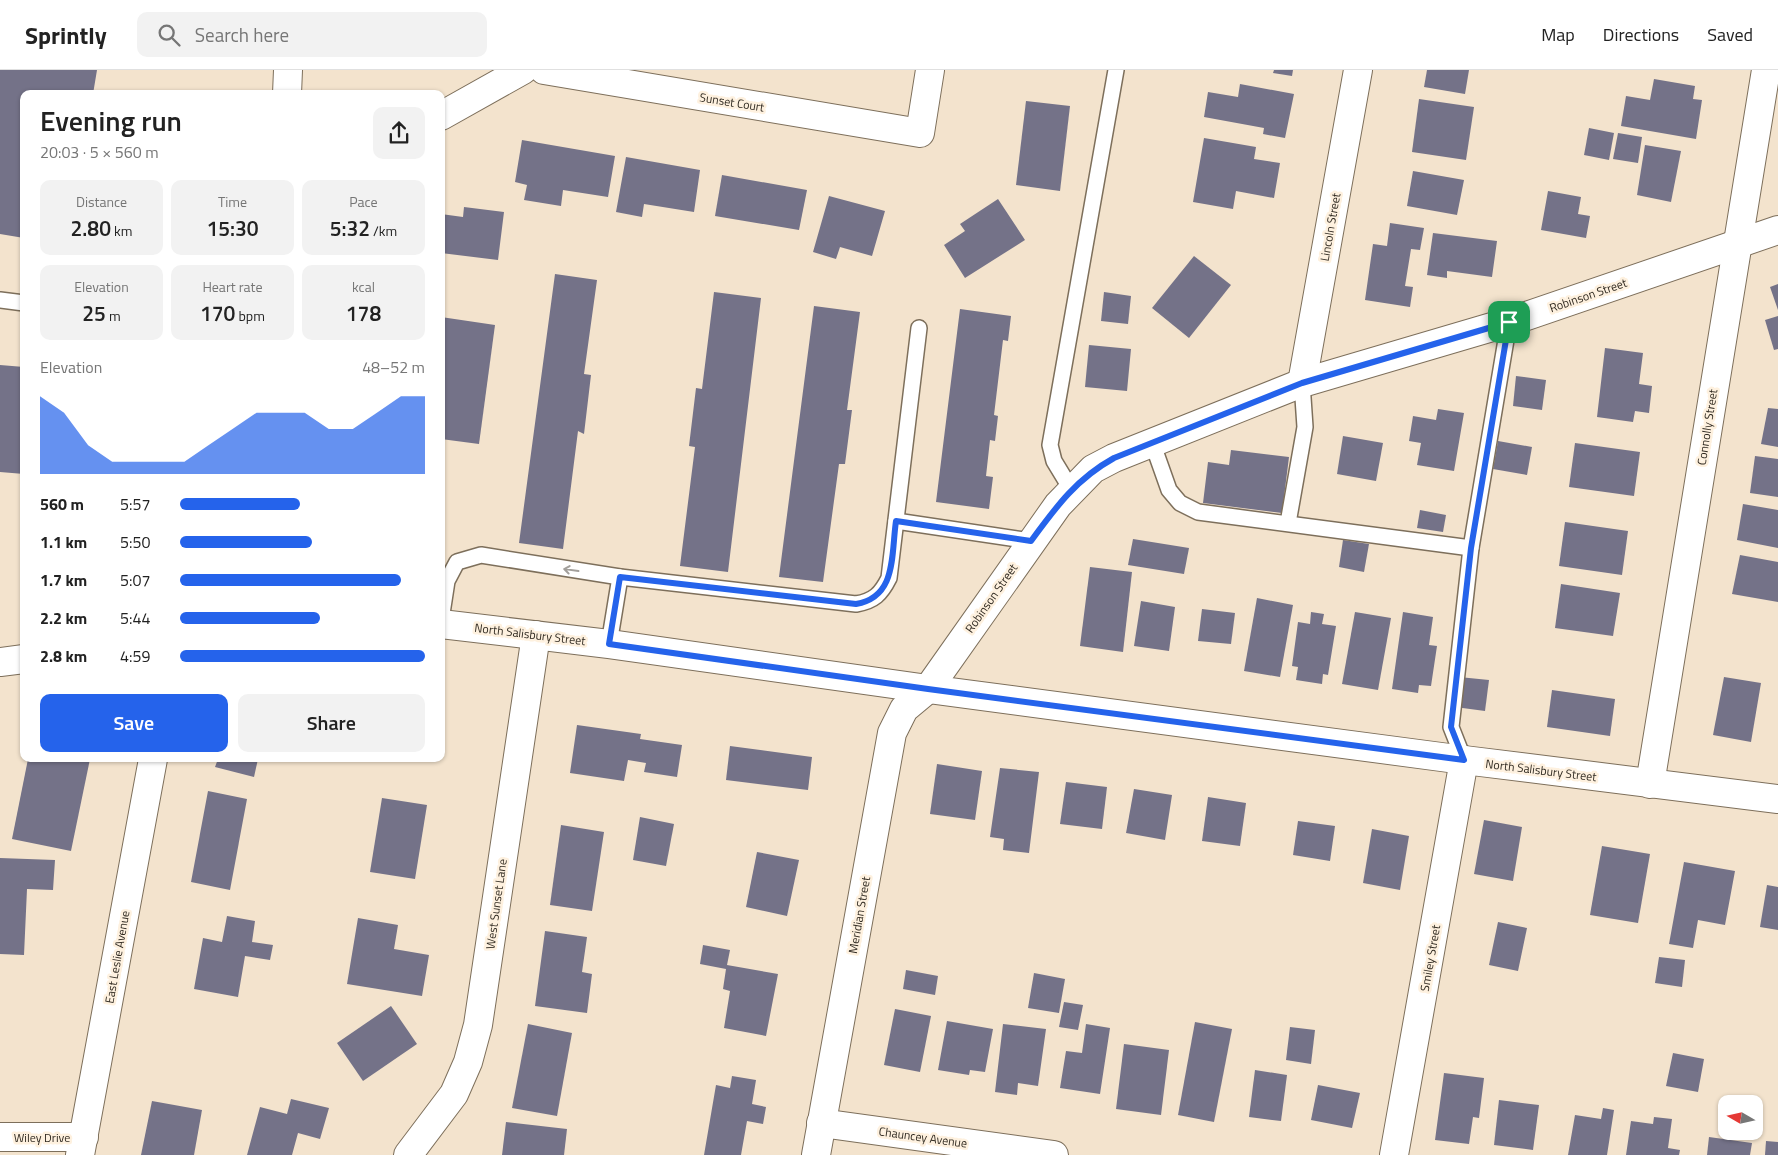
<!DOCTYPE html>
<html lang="en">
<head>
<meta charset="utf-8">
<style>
  :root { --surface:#fff; --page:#f2f2f2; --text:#222; --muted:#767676; --line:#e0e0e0; --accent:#2563eb }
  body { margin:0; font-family:"Titillium Web",sans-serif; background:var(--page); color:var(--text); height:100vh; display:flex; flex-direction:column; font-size:19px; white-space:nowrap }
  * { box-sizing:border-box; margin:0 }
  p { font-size:16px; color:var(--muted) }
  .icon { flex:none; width:28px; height:28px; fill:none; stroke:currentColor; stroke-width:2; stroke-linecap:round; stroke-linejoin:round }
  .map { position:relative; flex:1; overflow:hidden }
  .sheet { position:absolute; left:20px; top:20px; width:425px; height:672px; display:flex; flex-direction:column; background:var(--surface); border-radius:10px; box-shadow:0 1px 4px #0004 }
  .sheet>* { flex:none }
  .needle { width:32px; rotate:279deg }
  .tools { position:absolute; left:1718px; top:1025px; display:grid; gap:10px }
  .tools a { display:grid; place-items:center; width:45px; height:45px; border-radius:10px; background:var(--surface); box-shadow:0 1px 4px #0004; font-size:25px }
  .pin { position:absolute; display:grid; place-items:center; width:42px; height:42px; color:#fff; margin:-21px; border-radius:10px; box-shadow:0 2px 8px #0006 }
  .round { display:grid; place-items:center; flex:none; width:52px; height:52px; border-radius:10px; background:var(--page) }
  .overview { display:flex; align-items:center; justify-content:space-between; height:85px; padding:0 20px }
  h1 { font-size:28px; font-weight:600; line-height:38px }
  .figures { display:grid; grid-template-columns:repeat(3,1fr); gap:8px; height:85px; padding:5px 20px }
  .figures div { display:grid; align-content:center; border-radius:10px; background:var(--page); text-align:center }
  .figures b { font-size:21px; font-weight:600 }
  .figures small { font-size:14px; font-weight:400 }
  .figures p { font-size:14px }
  .chart { height:140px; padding:10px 20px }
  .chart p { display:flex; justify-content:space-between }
  .chart svg { width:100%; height:90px; margin-top:5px; fill:var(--accent); opacity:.7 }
  .button { display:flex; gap:10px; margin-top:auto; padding:10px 20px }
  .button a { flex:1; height:58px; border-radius:10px; background:var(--accent); color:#fff; font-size:20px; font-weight:600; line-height:58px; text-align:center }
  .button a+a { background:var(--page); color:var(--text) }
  ul { padding:0 20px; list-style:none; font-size:16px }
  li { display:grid; grid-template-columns:80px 60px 1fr; align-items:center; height:38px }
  li i { height:12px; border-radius:6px; background:var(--accent) }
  header { display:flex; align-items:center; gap:30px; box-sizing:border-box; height:70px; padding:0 25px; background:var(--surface); border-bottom:1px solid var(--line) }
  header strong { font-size:24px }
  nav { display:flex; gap:28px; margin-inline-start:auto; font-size:18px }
  .search { width:350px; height:45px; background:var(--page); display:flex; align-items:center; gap:12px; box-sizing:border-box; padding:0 18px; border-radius:10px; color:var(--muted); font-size:19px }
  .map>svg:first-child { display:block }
  .building { fill:#747288 }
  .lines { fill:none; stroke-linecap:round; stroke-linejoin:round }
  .lane-casing { stroke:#7d6f5b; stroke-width:18 }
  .street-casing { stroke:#7d6f5b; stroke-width:30 }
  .secondary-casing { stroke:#7d6f5b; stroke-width:30 }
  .lane { stroke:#fff; stroke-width:15 }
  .street { stroke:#fff; stroke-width:28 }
  .secondary { stroke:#fff; stroke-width:28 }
  .oneway { stroke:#a29f9b }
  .route-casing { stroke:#fff; stroke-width:10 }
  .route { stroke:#2563eb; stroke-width:6 }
  .labels { text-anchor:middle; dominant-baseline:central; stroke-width:5; stroke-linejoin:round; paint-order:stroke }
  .street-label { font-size:12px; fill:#302a21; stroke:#fef1df }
</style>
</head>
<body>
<header>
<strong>Sprintly</strong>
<div class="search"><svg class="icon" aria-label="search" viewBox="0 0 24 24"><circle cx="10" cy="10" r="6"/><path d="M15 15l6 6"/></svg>Search here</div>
<nav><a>Map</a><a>Directions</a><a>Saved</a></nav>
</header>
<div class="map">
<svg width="1778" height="1085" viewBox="0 0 1778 1085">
  <rect width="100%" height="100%" fill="#f3e3cd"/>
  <g class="building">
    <path d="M0,0H97L93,24H24V168L0,164Z"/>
    <path d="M1274,0H1293L1292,6L1273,3Z"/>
    <path d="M1427,0H1469L1465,24L1424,17Z"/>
    <path d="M1654,9L1695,16L1693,29L1702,30L1696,69L1621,56L1626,26L1650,30Z"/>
    <path d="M1240,14L1294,24L1285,68L1263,64L1264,58L1204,47L1208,22L1238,27Z"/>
    <path d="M1419,29L1474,37L1466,90L1412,82Z"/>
    <path d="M1026,31L1070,36L1060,121L1016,115Z"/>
    <path d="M1589,58L1614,63L1609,90L1584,85Z"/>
    <path d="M1618,63L1642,67L1638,93L1613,89Z"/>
    <path d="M1204,68L1256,77L1254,89L1280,93L1274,128L1236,121L1233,139L1193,132Z"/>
    <path d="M522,70L615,86L608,127L563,120L561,136L524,130L527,115L515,112Z"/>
    <path d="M1645,75L1681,81L1671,132L1637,125Z"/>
    <path d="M626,87L700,100L694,142L644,134L642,147L616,142Z"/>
    <path d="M1413,101L1464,110L1457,145L1407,136Z"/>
    <path d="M722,105L807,120L799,160L715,146Z"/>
    <path d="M1548,121L1581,127L1578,144L1590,146L1586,168L1541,160Z"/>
    <path d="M829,126L885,141L872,186L840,177L836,189L813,182Z"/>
    <path d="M998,129L1025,170L965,208L944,175L965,161L960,154Z"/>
    <path d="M464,137L504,142L498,190L441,183V144L463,147Z"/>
    <path d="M1390,153L1424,158L1420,180L1411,179L1405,216L1413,217L1410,237L1365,230L1373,174L1387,176Z"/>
    <path d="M1433,163L1497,171L1492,207L1447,201V208L1427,205Z"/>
    <path d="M1194,186L1231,215L1189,268L1152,238Z"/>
    <path d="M555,204L597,210L584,304L591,305L584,364L578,361L563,479L519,473Z"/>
    <path d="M1778,214V240L1770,217Z"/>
    <path d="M714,222L761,228L728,502L680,496L695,377L689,376L696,318L702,319Z"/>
    <path d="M1104,222L1131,226L1128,254L1101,251Z"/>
    <path d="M814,236L860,242L847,340H852L845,394H839L823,512L779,507Z"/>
    <path d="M960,239L1011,246L1008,271L1003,270L994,345L998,346L995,371L990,370L986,406L993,407L989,439L936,432Z"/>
    <path d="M1778,246V279L1774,280L1765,250Z"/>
    <path d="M441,247L495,255L479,374L441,369Z"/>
    <path d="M1089,275L1131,279L1127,321L1085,317Z"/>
    <path d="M1605,278L1643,283L1639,314L1652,316L1649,343L1635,341L1633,352L1597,347Z"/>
    <path d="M0,295L24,297V404L0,402Z"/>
    <path d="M1516,306L1546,310L1542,340L1513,336Z"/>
    <path d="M1768,338L1778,339V377L1761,374Z"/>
    <path d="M1438,339L1464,343L1454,401L1417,395L1421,373L1409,371L1413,346L1436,350Z"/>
    <path d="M1343,366L1383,373L1376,411L1337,404Z"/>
    <path d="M1498,371L1532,377L1527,405L1493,399Z"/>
    <path d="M1575,373L1640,382L1634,426L1569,417Z"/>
    <path d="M1231,380L1289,387L1282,443L1203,433L1208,392L1229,395Z"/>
    <path d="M1755,386L1778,389V427L1750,423Z"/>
    <path d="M1743,434L1778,440V478L1737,470Z"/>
    <path d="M1420,440L1446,445L1443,462L1417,458Z"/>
    <path d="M1565,452L1628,461L1622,505L1559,496Z"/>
    <path d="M1133,469L1189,478L1184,504L1128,495Z"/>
    <path d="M1343,470L1369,474L1364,502L1339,497Z"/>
    <path d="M1740,485L1778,492V532L1732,524Z"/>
    <path d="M1090,497L1132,502L1123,582L1080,576Z"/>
    <path d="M1561,514L1620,523L1613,566L1555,558Z"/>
    <path d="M1257,528L1293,535L1280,607L1244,601Z"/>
    <path d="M1141,531L1175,537L1169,581L1134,576Z"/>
    <path d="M1202,539L1235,543L1231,574L1198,571Z"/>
    <path d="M1311,542L1324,544L1322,554L1336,556L1328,605L1323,604L1322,614L1296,610L1298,597L1292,596L1298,552L1310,554Z"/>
    <path d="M1355,542L1391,548L1378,620L1342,614Z"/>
    <path d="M1403,542L1433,547L1429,575L1437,576L1431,616L1419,615L1418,623L1392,619Z"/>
    <path d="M1459,607L1489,610L1485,641L1455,637Z"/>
    <path d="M1724,607L1761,613L1751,672L1713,665Z"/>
    <path d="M1552,620L1615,629L1610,666L1547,657Z"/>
    <path d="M577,655L641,664L640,669L682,675L677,707L644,702L646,693L628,690L624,711L570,703Z"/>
    <path d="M730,676L812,687L808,720L726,710Z"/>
    <path d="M28,689H90L71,781L12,769Z"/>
    <path d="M218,689H258L254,707L215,697Z"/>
    <path d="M419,689H434V692Z"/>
    <path d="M937,694L982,701L975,750L930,744Z"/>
    <path d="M1000,698L1039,702L1029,783L1003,780L1004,769L990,767Z"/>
    <path d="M1066,712L1107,717L1102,759L1060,754Z"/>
    <path d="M1134,719L1172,725L1165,770L1126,763Z"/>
    <path d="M208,721L247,729L230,820L191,812Z"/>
    <path d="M1208,727L1246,733L1240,776L1202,771Z"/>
    <path d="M382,728L427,735L415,809L370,802Z"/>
    <path d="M640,747L674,754L666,796L633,790Z"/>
    <path d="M1484,750L1522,757L1513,811L1474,804Z"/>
    <path d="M1298,751L1335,756L1330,791L1293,785Z"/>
    <path d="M561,755L604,762L592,841L550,835Z"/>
    <path d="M1372,759L1409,766L1400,820L1363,813Z"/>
    <path d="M1602,776L1650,784L1638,853L1590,845Z"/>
    <path d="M757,782L799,790L787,846L746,837Z"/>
    <path d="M0,788L55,790L53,820L27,819L24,885L0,884Z"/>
    <path d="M1684,792L1735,801L1725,855L1698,850L1693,878L1669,874Z"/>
    <path d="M1767,815L1778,817V860L1760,857Z"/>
    <path d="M227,846L255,851L252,872L273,875L270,890L245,886L238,927L194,919L203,868L222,872Z"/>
    <path d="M358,848L398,855L394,879L429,885L422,926L347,914Z"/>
    <path d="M1498,852L1527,858L1518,901L1489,895Z"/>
    <path d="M545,861L587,867L582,902L592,904L587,943L535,936Z"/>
    <path d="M703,875L730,880L727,895L778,904L766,966L724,958L730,921L723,919L726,899L700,894Z"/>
    <path d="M1659,887L1685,890L1682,917L1655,913Z"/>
    <path d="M906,900L938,906L935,925L903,919Z"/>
    <path d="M1034,903L1065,909L1059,943L1028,938Z"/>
    <path d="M1064,932L1083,935L1078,960L1059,957Z"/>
    <path d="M391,936L417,974L363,1011L337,973Z"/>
    <path d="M895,939L931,946L920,1002L884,995Z"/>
    <path d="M947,951L993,959L985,1002L970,1000L969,1005L938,1000Z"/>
    <path d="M1195,952L1232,959L1214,1052L1178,1045Z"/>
    <path d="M528,954L572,963L557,1046L512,1038Z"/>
    <path d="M1003,954L1046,959L1038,1016L1018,1013L1017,1025L995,1022Z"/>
    <path d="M1086,954L1110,958L1100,1024L1060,1018L1066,981L1082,983Z"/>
    <path d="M1290,957L1315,960L1311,994L1286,990Z"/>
    <path d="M1124,974L1169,980L1161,1045L1116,1039Z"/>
    <path d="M1673,983L1704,989L1698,1022L1666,1016Z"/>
    <path d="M1255,1000L1287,1005L1281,1051L1249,1047Z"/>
    <path d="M1444,1003L1484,1008L1479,1048L1473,1047L1469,1074L1435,1070Z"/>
    <path d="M732,1006L756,1010L752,1034L766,1037L763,1054L747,1051L741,1085H704L716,1015L730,1018Z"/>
    <path d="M1318,1015L1360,1023L1352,1058L1311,1050Z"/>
    <path d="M291,1029L329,1038L320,1069L298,1063L292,1085H247L260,1037L287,1044Z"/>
    <path d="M1499,1030L1539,1035L1533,1080L1494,1075Z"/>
    <path d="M152,1031L202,1040L194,1085H141Z"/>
    <path d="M1603,1038L1614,1040L1607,1085H1568L1575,1045L1601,1049Z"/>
    <path d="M1654,1047L1672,1049L1668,1078L1680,1080L1679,1085H1626L1631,1051L1653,1054Z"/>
    <path d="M506,1052L567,1059L564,1085H502Z"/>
    <path d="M1709,1067L1752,1073L1750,1085H1707Z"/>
    <path d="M1766,1071L1778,1072V1085H1765Z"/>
  </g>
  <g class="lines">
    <defs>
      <g id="lane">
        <path d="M0,230L24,233"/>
        <path d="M1152,372L1169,420L1180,433L1198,442L1471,478"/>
        <path d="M1071,419L1054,391L1050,375L1116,0"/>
        <path d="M896,451L1031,471"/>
        <path d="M1288,453L1305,357L1302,313"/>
        <path d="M441,550L447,511L457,492L481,485L620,507L856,534C874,531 881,524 889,508L919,258"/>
        <path d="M609,574L620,507"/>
        <path d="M1464,690L1451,657L1471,478L1509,252"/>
      </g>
      <g id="street">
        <path d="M544,0L920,63L930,0"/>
        <path d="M287,24L288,0"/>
        <path d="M441,46L523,0"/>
        <path d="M1302,313L1358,0"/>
        <path d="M1650,714L1766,0"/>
        <path d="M821,1053L1054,1085"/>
        <path d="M0,1067H84"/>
        <path d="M80,1085L153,689"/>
        <path d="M408,1085L454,1024L468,992L478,955L536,565"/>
        <path d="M816,1085L892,663L904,639L928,619"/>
        <path d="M1394,1085L1464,690"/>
      </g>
      <g id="secondary">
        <path d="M441,554L609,574L928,619L1464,690L1778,729"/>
        <path d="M0,592L24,589"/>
        <path d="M928,619L1058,435L1093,399L1114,388L1302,313L1509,252L1778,160"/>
      </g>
    </defs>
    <use href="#lane" class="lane-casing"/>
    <use href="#street" class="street-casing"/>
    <use href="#secondary" class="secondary-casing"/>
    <use href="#lane" class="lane"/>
    <use href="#street" class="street"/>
    <use href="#secondary" class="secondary"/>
  </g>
  <defs><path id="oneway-shaft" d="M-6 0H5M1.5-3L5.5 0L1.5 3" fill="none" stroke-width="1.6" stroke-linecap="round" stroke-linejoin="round" transform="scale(1.25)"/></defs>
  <use class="oneway" href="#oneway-shaft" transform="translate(571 500) rotate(-172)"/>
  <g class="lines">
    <defs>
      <path id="route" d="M1509,252L1471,478L1451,657L1464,690L928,619L609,574L620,507L856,534C897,527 891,485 896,451L1031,471C1056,437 1076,409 1114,388L1302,313Z"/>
    </defs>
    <use href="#route" class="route-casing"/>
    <use href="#route" class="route"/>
  </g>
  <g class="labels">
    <g class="street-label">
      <text transform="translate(732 32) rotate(9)">Sunset Court</text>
      <text transform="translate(1330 157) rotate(-80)">Lincoln Street</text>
      <text transform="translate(1588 225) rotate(-19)">Robinson Street</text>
      <text transform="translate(1707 357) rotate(-81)">Connolly Street</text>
      <text transform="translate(991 528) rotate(-55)">Robinson Street</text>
      <text transform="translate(530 564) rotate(7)">North Salisbury Street</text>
      <text transform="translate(1541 700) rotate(7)">North Salisbury Street</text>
      <text transform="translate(496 834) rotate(-82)">West Sunset Lane</text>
      <text transform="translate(859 845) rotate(-80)">Meridian Street</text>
      <text transform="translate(117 887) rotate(-80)">East Leslie Avenue</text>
      <text transform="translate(1430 888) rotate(-80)">Smiley Street</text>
      <text x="42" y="1067">Wiley Drive</text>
      <text transform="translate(923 1067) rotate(8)">Chauncey Avenue</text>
    </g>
  </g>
</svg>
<div class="tools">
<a><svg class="needle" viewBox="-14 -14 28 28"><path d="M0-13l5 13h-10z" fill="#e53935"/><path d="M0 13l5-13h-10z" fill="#767676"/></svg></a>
</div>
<div class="pin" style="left:1509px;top:252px;background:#1e9e55"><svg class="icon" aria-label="arrive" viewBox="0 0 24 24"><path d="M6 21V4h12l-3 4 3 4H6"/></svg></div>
<section class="sheet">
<div class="overview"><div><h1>Evening run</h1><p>20:03 · 5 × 560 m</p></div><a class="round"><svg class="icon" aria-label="share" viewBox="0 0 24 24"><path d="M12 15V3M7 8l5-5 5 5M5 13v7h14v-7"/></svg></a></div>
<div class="figures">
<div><p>Distance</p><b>2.80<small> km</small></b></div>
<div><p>Time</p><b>15:30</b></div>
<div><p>Pace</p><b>5:32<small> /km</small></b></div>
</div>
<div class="figures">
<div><p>Elevation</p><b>25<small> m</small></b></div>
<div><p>Heart rate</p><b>170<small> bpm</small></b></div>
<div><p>kcal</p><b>178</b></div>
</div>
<div class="chart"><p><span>Elevation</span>48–52 m</p>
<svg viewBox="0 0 160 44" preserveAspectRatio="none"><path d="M0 44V6L10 14L20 30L30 38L40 38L50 38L60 38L70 30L80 22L90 14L100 14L110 14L120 22L130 22L140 14L150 6L160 6V44z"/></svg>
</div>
<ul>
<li><b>560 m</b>5:57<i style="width:49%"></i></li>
<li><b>1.1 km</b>5:50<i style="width:54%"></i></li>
<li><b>1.7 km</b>5:07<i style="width:90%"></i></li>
<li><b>2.2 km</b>5:44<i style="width:57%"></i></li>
<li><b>2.8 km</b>4:59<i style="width:100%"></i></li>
</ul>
<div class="button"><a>Save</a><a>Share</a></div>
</section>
</div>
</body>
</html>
